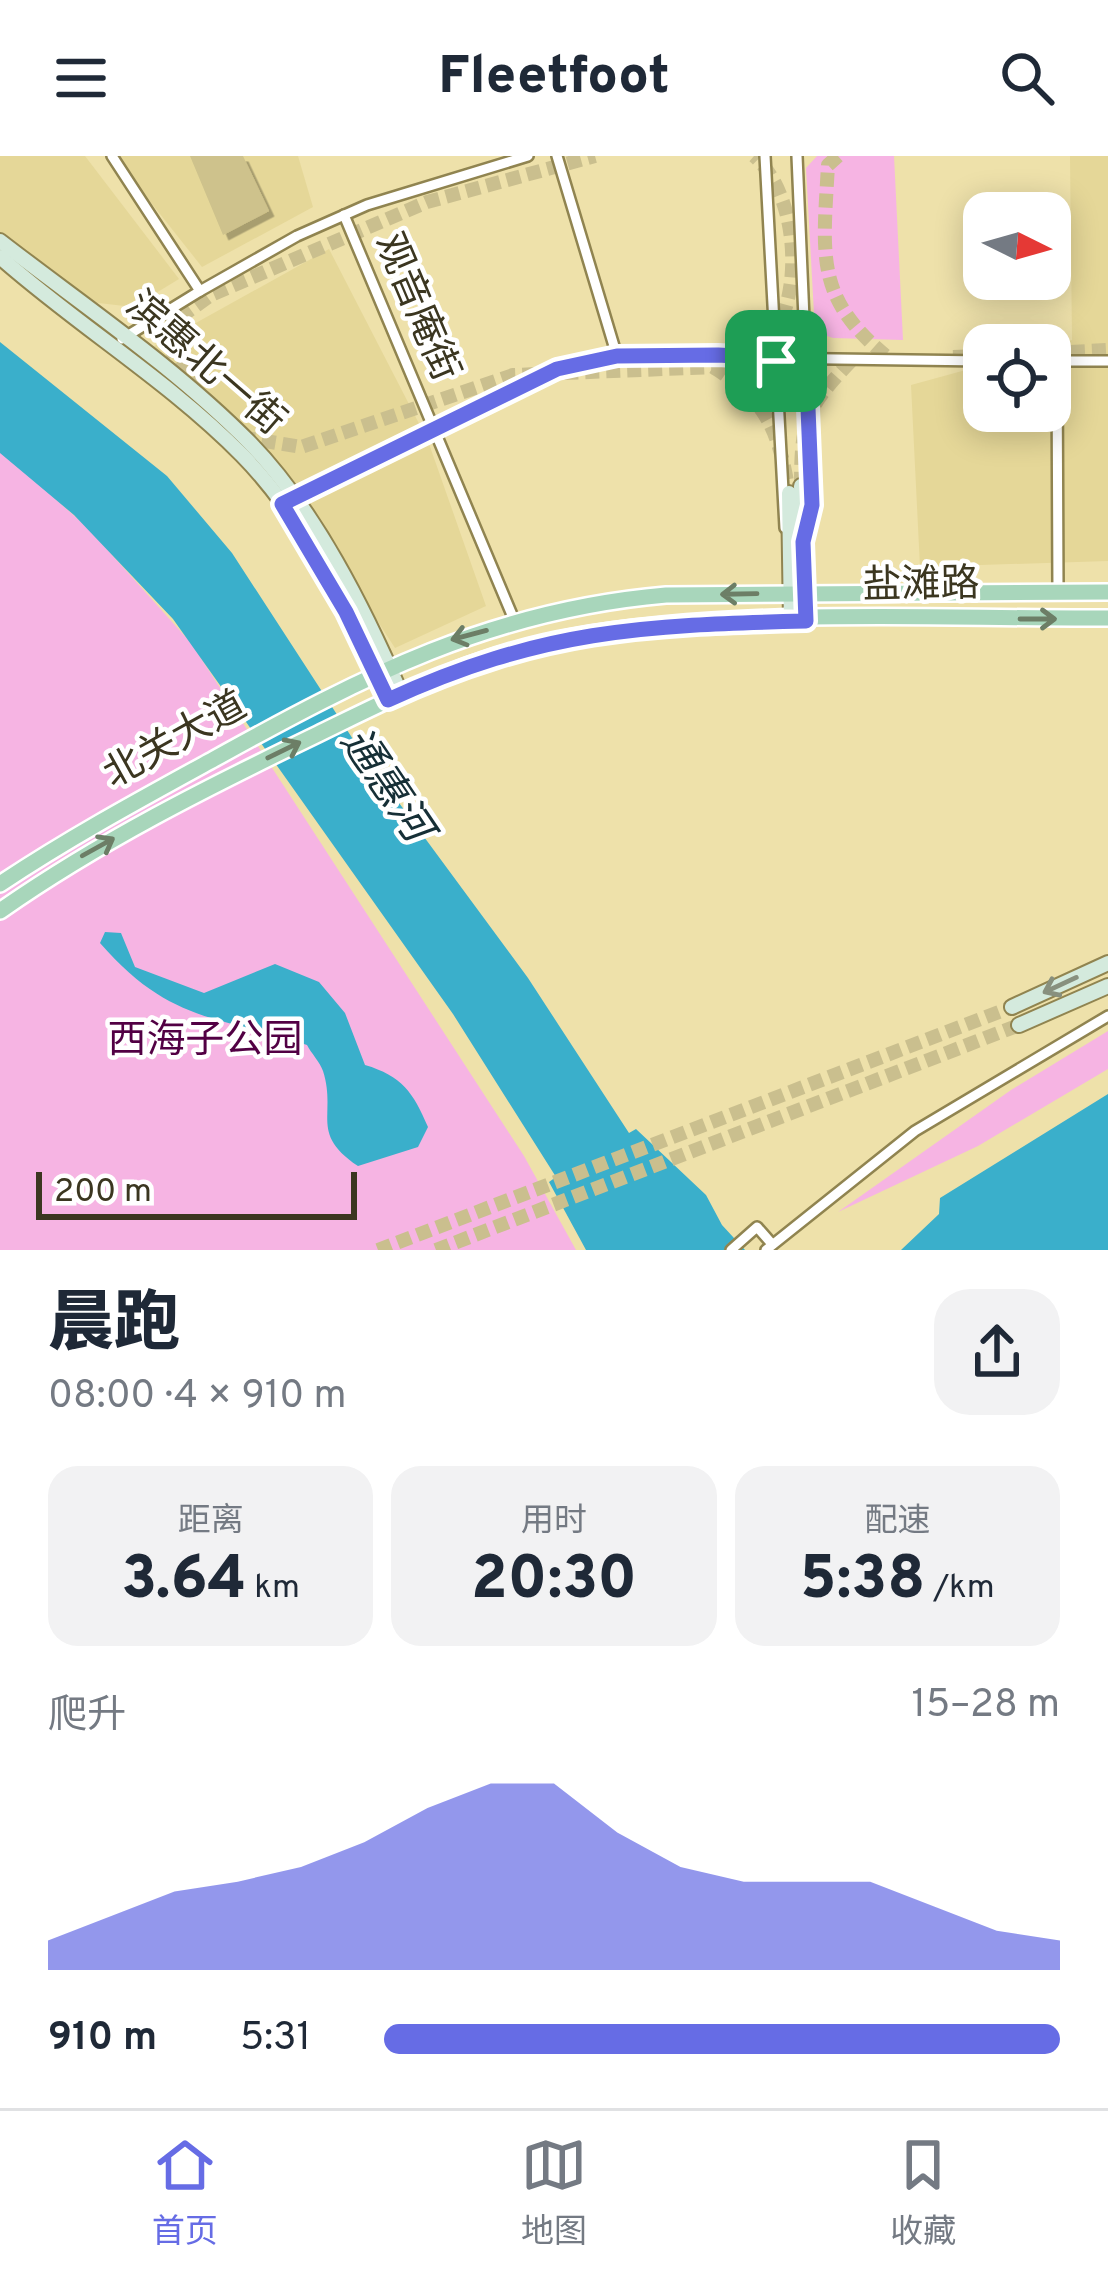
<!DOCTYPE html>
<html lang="zh">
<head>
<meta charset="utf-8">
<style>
  :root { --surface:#fff; --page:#f2f2f3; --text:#1f2937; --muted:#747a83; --line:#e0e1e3; --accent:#666ce5 }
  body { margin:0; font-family:Overpass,"Noto Sans SC",sans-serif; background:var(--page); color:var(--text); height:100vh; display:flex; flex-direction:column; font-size:45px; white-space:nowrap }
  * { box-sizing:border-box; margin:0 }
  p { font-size:39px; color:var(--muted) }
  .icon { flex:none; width:66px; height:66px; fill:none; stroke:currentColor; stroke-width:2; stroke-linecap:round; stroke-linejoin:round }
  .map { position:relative; height:1094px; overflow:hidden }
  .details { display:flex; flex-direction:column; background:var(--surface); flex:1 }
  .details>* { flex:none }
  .needle { width:78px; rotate:95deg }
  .controls { position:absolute; left:963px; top:36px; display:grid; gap:24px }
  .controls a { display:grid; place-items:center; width:108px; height:108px; border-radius:24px; background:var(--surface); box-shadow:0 6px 30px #0003; font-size:60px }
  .scale { position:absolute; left:36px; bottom:30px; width:321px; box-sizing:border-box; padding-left:12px; border:6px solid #3b3620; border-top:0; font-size:33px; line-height:42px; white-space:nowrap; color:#3b3620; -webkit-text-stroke:9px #fff; paint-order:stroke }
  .pin { position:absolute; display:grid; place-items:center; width:102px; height:102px; color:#fff; margin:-51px; border-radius:24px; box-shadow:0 6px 18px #0006 }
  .round { display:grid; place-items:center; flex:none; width:126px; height:126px; border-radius:36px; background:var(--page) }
  .head { display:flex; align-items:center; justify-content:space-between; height:204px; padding:0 48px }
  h1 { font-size:66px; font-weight:800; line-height:90px }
  .figures { display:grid; grid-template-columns:repeat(3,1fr); gap:18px; height:204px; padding:12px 48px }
  .figures div { display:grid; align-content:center; border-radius:30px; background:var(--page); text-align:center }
  .figures b { font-size:60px; font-weight:800 }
  .figures small { font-size:33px; font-weight:400 }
  .figures p { font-size:33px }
  .chart { height:336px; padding:24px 48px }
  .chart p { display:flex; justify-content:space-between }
  .chart svg { width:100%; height:216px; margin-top:12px; fill:var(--accent); opacity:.7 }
  ul { padding:0 48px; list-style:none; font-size:39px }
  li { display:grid; grid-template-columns:192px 144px 1fr; align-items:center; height:90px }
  li i { height:30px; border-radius:15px; background:var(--accent) }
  header { display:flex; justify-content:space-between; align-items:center; height:156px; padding:0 48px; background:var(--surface); font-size:54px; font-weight:800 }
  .tab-bar { display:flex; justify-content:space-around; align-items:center; height:168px; border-top:3px solid var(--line); background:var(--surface); font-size:33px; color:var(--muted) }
  .tab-bar a { display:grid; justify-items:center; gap:6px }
  .tab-bar .on { color:var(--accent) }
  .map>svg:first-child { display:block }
  .built { fill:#e5d798 }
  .green { fill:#f6b4e3 }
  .water { fill:#3aafcb }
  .building { fill:#cec28c; filter:url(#shadow) }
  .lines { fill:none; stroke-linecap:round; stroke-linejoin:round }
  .secondary-tunnel { stroke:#cabf8e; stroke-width:14; stroke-dasharray:14 7; stroke-linecap:butt }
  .street-casing { stroke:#908450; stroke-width:14 }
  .secondary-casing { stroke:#908450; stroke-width:18 }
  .primary-casing { stroke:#fff; stroke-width:20 }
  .street { stroke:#fff; stroke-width:9 }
  .secondary { stroke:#d4eadd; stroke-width:14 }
  .primary { stroke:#a8d6bb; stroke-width:15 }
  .oneway { stroke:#6c7e66 }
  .oneway2 { stroke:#88907e }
  .route-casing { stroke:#fff; stroke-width:24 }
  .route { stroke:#666ce5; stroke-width:15 }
  .labels { text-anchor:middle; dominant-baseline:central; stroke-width:9; stroke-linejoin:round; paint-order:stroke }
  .street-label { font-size:39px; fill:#3b3620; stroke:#fff }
  .park-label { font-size:39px; fill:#520044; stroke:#fff }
  .water-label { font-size:42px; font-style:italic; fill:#162f36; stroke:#fff }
</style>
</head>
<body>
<header><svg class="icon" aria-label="menu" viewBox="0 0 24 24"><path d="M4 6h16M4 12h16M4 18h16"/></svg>Fleetfoot<svg class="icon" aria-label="search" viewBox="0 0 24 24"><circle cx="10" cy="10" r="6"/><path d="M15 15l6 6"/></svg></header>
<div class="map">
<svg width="1108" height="1094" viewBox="0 0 1108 1094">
  <defs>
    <filter id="shadow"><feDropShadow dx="5.5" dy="5.5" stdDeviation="0" flood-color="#0004"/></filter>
  </defs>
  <rect width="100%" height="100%" fill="#eee1aa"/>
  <g class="built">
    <path d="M0,0H85L179,123L133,151L90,146L0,76Z"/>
    <path d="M114,0H298L313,51L202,111Z"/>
    <path d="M1070,0H1108V405L920,411L911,229L984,209V255H1050V191L1072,184Z"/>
    <path d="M329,93L428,285L486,450L395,492L292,333L149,193Z"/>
  </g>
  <g class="green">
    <path d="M817,0H894L903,184L833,182L815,176L806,12Z"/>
    <path d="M0,294L87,371L191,487L524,1000L576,1094H0Z"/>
    <path d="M1108,875V913L978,990L838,1056L1011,934Z"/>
  </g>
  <g class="water">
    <path d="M0,186L167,320L232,397L360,594L528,822L629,977L636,973L706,1039L722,1069L745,1094H586L549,1026L556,1021L453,858L173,463L74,359L0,297Z"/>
    <path d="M105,776L121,777L135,811L204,837L275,808L319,826L345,857L365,909C402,920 413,936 428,971L418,991L358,1010C309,977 337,959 323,915C320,906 311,897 307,889C214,859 169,866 100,787Z"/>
    <path d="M1108,938V1094H901L939,1058L940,1042Z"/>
  </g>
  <path class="building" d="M190,0H243L269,55L223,79Z"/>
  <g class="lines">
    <g class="secondary-tunnel">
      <path d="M838,0L828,9C823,101 814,143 891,204"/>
      <path d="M1050,197L1108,194"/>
      <path d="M953,201L984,200"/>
      <path d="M742,210C752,199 767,188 775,176C804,128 796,36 754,0"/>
      <path d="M713,211C767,244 779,276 789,337"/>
      <path d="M197,235L173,198L172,167L211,139L427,46L595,0"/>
      <path d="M241,281L301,291L513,219L817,207"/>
      <path d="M801,330C801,264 806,252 851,205"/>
      <path d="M378,1094L1012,851"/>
      <path d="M436,1094L1019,869"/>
    </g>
    <defs>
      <g id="street">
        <path d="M112,0L200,135L122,183"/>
        <path d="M557,0L617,200"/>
        <path d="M765,0L785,372"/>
        <path d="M797,0L812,349L807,372"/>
        <path d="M344,59L515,466"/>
        <path d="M200,135L297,80L367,49L528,0"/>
        <path d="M1050,205H1108"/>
        <path d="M1057,205L1058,436"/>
        <path d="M292,343L499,238L557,213L617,200L984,205"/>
        <path d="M731,1094L757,1071L772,1088"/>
        <path d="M766,1094L915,975L1108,860"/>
      </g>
      <g id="secondary">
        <path d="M0,85C84,150 175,211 250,287C315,354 364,452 401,538"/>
        <path d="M0,101C78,170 169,225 242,299C307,365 352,460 387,544"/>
        <path d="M801,330L806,465"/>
        <path d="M789,337L791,466"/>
        <path d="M1012,851L1108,807"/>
        <path d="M1019,869L1108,830"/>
      </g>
      <g id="primary">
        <path d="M0,728C69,682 141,643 214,603C364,520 491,454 666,439L1108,436"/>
        <path d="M0,755C100,685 208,631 318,578C400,538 481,496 572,481C746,451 931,463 1108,462"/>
      </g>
    </defs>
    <use href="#street" class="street-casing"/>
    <use href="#secondary" class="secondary-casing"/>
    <use href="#primary" class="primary-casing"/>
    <use href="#street" class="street"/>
    <use href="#secondary" class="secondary"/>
    <use href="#primary" class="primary"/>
  </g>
  <defs><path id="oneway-shaft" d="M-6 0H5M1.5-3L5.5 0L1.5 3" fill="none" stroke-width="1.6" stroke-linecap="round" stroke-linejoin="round" transform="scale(3)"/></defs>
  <g class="oneway">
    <use href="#oneway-shaft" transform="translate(739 438) rotate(179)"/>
    <use href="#oneway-shaft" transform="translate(1038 463)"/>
    <use href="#oneway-shaft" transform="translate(469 479) rotate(165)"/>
    <use href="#oneway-shaft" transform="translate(284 594) rotate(-26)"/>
    <use href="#oneway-shaft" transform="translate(98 691) rotate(-29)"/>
  </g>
  <use class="oneway2" href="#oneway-shaft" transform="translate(1060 829) rotate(155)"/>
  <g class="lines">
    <defs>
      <path id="route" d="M718,199L806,204L812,349L803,386L806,465C641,469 541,474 388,544L346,456L282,348L557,213L617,200Z"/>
    </defs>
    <use href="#route" class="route-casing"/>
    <use href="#route" class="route"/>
  </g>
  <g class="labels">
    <g class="street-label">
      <text transform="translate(415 152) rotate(67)">观音庵街</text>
      <text transform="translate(204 209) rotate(41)">滨惠北一街</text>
      <text transform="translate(921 431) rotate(-1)">盐滩路</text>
      <text transform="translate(176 586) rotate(-29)">北关大道</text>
    </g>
    <g class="park-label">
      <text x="205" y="886">西海子公园</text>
    </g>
    <g class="water-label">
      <text transform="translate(384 630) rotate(56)">通惠河</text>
    </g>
  </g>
</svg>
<div class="controls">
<a><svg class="needle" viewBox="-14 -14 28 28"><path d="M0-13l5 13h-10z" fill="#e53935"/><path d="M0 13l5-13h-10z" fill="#747a83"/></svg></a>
<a><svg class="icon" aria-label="locate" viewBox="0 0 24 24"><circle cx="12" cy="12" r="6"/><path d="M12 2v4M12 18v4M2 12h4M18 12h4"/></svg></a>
</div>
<div class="scale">200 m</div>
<div class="pin" style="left:776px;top:205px;background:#1e9e55"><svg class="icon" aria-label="arrive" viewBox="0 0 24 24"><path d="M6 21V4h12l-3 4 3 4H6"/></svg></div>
</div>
<section class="details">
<div class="head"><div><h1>晨跑</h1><p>08:00 · 4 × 910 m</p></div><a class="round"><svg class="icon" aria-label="share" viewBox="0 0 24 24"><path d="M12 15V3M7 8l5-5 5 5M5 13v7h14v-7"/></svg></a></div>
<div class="figures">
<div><p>距离</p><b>3.64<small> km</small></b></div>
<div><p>用时</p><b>20:30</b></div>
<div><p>配速</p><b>5:38<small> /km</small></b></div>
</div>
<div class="chart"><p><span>爬升</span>15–28 m</p>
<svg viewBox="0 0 160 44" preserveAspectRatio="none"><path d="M0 44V38L10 33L20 28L30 26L40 23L50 18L60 11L70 6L80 6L90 16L100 23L110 26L120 26L130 26L140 31L150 36L160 38V44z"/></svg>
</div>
<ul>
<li><b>910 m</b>5:31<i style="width:100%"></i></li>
</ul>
</section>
<nav class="tab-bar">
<a class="on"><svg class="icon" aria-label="home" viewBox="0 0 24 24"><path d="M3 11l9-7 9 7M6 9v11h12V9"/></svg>首页</a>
<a><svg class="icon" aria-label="map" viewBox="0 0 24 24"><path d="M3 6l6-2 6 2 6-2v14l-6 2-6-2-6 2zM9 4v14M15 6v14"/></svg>地图</a>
<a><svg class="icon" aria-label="saved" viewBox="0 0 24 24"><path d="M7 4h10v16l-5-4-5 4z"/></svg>收藏</a>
</nav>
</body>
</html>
